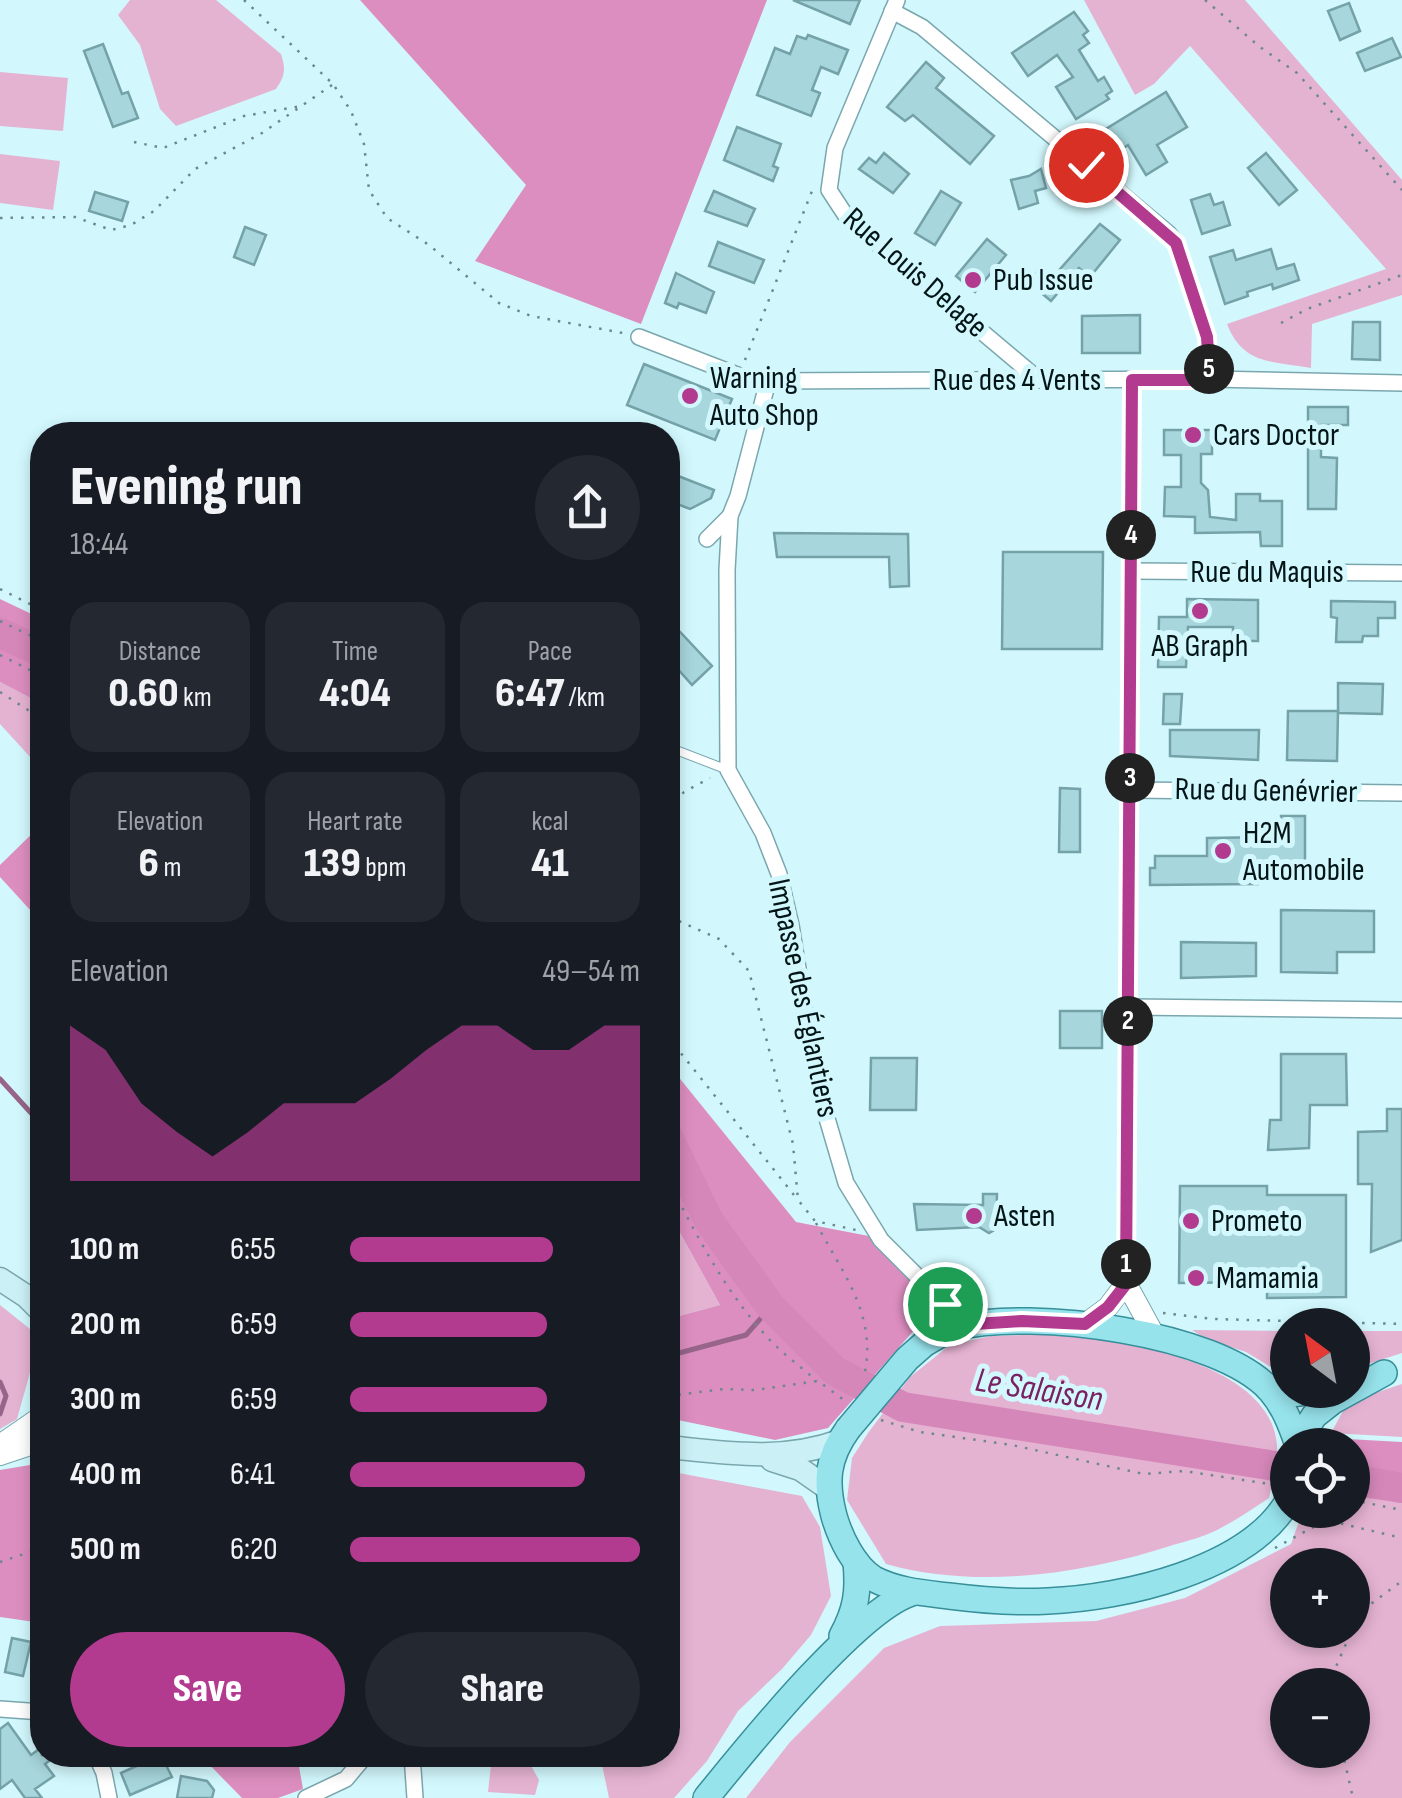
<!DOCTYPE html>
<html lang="en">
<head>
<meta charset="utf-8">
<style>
  :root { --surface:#171b24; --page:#242831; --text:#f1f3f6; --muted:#9ea1a6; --accent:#b23a8f }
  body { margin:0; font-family:"Sofia Sans Condensed",sans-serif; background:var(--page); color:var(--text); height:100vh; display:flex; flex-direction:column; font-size:38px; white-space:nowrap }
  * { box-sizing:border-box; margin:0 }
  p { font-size:32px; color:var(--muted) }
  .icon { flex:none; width:55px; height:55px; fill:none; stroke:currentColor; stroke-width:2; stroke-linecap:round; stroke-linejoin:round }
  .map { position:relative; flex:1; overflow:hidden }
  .details { position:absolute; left:30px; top:422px; width:650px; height:1345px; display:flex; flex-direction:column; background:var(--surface); border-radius:40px; box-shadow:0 5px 15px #0003 }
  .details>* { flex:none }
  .needle { width:65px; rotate:328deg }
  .buttons { position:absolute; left:1270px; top:1308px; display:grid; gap:20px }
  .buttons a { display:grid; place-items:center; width:100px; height:100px; border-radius:50%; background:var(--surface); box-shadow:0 5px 15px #0003; font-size:50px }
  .pin { position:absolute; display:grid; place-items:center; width:85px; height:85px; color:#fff; margin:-42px; border:5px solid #fff; border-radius:50%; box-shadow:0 2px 10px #0007 }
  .km { position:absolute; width:50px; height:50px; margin:-25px; border-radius:50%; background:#222; color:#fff; font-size:28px; line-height:50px; text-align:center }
  .round { display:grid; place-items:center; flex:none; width:105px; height:105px; border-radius:52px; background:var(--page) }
  .headline { display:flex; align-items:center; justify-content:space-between; height:170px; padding:0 40px }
  h1 { font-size:55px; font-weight:800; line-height:75px }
  .metrics { display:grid; grid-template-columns:repeat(3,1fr); gap:15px; height:170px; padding:10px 40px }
  .metrics div { display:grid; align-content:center; border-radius:25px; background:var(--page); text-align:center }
  .metrics b { font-size:42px; font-weight:800 }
  .metrics small { font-size:28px; font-weight:400 }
  .metrics p { font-size:28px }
  .chart { height:280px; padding:20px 40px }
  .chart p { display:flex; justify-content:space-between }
  .chart svg { width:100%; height:180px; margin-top:10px; fill:var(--accent); opacity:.7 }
  .action { display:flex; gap:20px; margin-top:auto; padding:20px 40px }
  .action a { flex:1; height:115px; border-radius:60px; background:var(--accent); color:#fff; font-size:40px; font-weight:800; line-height:115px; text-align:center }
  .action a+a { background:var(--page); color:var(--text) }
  ul { padding:0 40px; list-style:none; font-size:32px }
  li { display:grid; grid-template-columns:160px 120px 1fr; align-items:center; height:75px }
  li i { height:25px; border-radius:12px; background:var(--accent) }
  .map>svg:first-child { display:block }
  .green { fill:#e5b3d2; fill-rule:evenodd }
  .forest { fill:#dd8ec0 }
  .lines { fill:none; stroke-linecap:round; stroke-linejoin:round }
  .stream { stroke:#966589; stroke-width:5 }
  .river { stroke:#d587b9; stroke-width:30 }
  .building { fill:#a7d6dc; stroke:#74a2a8; stroke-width:2.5 }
  .service-casing { stroke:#7aa7ae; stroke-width:10 }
  .minor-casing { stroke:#7aa7ae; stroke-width:18 }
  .tertiary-casing { stroke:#7aa7ae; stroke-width:22 }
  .secondary-casing { stroke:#7aa7ae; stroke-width:25 }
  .primary-casing { stroke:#378f9a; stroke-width:28 }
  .path { stroke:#6d888c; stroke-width:2.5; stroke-dasharray:2.5 8; stroke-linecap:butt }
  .service { stroke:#fff; stroke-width:8 }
  .minor { stroke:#fff; stroke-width:15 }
  .tertiary { stroke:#fff; stroke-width:20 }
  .secondary { stroke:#cbf1f6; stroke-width:22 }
  .primary { stroke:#97e3ec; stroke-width:25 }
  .primary-bridge-casing { stroke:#378f9a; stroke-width:28; stroke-linecap:butt }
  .primary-bridge { stroke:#97e3ec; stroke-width:25 }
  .route-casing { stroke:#fff; stroke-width:20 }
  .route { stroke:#b23a8f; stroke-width:12 }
  .poi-dot { fill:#b23a8f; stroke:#d2f8fd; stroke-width:4 }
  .labels { text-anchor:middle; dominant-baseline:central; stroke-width:10; stroke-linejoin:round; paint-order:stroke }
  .street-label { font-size:32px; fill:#041518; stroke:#d2f8fd }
  .poi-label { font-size:32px; fill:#041518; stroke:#d2f8fd; text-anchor:start }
  .water-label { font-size:35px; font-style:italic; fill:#7b2061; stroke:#d2f8fd }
</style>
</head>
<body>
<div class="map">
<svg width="1402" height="1798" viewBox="0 0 1402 1798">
  <rect width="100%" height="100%" fill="#d2f8fd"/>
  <g class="green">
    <path d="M130,0H216L281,54C286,69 285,76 276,89L176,126L160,109L140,45L118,15Z"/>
    <path d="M1084,0H1245L1402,180V295L1312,324L1311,368C1272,361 1243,365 1227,324L1386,269L1190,46L1154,84L1135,95Z"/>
    <path d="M0,72L68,78L63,131L0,126Z"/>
    <path d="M0,154L60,161L53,210L0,203Z"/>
    <path d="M0,682L42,704V770L0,724Z"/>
    <path d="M668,1211L720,1305L668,1319Z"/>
    <path d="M0,1305L40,1337L17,1419L0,1429Z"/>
    <path d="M1192,1330L1287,1331V1377L1246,1352L1206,1339Z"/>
    <path d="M1353,1331H1402V1353L1353,1369Z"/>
    <path d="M1053,1334C1116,1338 1263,1361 1276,1438C1280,1458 1273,1479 1269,1498C1252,1509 1235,1521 1217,1530C1203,1537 1187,1541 1173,1545C1084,1574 978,1590 886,1564L847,1500L852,1458L868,1433L910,1377L950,1345L991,1336Z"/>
    <path d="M1402,1384V1437L1331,1433L1348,1402Z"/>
    <path d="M673,1472L802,1496L820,1527L831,1596L811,1635L782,1669L738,1711L707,1761L674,1798H609L600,1755H668V1538Z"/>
    <path d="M1353,1494L1402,1501V1798H746L790,1742L884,1648L940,1626L1096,1621L1185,1598L1291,1544L1303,1510H1352ZM1288,1565H1352V1630H1288ZM1288,1685H1352V1750H1288Z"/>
    <path d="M512,1759L530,1764L539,1780L535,1795L488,1792L491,1765Z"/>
  </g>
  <g class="forest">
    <path d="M360,0H767L641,324L475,261L526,185Z"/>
    <path d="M0,599L42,619V704L0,682Z"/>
    <path d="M42,824V923L0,877V865Z"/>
    <path d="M668,1064L796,1222L874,1237L938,1303L828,1428L775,1440L668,1418V1319L720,1305L668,1211Z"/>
    <path d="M1329,1438L1402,1442V1503L1353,1496L1352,1445H1327Z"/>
    <path d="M42,1463V1623L0,1617V1470Z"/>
    <path d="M200,1755H297L303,1789L278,1798H242Z"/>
  </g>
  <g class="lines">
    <g class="stream">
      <path d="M0,1079L42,1125"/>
      <path d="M668,1356L746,1335L771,1307"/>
      <path d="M0,1382L6,1396L0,1414"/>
    </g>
    <g class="river">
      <path d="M0,633L42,652"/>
      <path d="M668,1137L709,1221L771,1307L835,1371L903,1407L1288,1468"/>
      <path d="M1352,1479L1402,1488"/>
    </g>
  </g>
  <g class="building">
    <path d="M793,0H860L850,24Z"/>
    <path d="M1349,3L1360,31L1340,40L1328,11Z"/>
    <path d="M1074,12L1088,31L1083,35L1089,43L1079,50L1098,81L1104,77L1112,91L1106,95L1109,99L1076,119L1056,87L1073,77L1057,55L1028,76L1012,53Z"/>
    <path d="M808,35L848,50L838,74L821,67L812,90L820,93L811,116L757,95L775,48L790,54L797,36L806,39Z"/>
    <path d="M1392,38L1401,57L1365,71L1357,53Z"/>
    <path d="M103,44L122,94L128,92L138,118L113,127L84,51Z"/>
    <path d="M926,62L944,78L936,88L994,136L970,164L913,115L905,121L887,107Z"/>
    <path d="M1166,92L1187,127L1157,145L1167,162L1146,175L1128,145L1115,154L1101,132Z"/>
    <path d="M737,127L781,144L773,166L778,168L773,181L724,160Z"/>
    <path d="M884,153L909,174L893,193L859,169L869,158L876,163Z"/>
    <path d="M1266,153L1297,190L1279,205L1248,168Z"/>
    <path d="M1041,169L1046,188L1035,191L1038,203L1019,209L1011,180L1029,176Z"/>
    <path d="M714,191L755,209L747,226L705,211Z"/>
    <path d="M941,191L961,203L935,245L915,233Z"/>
    <path d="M95,192L128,202L122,221L89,211Z"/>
    <path d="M1210,194L1214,205L1223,202L1230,225L1202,234L1191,200Z"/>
    <path d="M1100,224L1120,240L1090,277L1079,268L1051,301L1028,282L1041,267L1053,277Z"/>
    <path d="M245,227L266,235L254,265L234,257Z"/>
    <path d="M987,239L1006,255L975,292L956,276Z"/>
    <path d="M718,242L764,260L754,283L709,266Z"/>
    <path d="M1271,249L1277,269L1294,264L1299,280L1273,289L1272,284L1247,292L1248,296L1225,304L1210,257L1233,250L1236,260Z"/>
    <path d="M676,273L714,292L706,313L679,303L677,308L665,303Z"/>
    <path d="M1140,315V353H1082V316Z"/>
    <path d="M1353,322H1380V360L1352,359Z"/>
    <path d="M644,364L732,399L715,440L627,405Z"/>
    <path d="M1308,407H1348V425H1321V457L1337,458L1336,509H1308Z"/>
    <path d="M1164,430H1212V454H1201V483L1208,490L1210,517L1236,520V494H1260V501H1282V546H1261L1260,532L1195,533V517L1164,516L1165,487H1181V455H1164Z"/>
    <path d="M668,472L714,490L711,498L690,509L672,502L668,497Z"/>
    <path d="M774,533L908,534L909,586L890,587L889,557H777Z"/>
    <path d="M1003,552H1103L1102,649H1002Z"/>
    <path d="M1187,599L1258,600V641H1240V634H1233V627H1188L1186,667H1158L1159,617H1187Z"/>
    <path d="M1331,601L1395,602V618H1378V636H1363L1362,642H1336L1337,618L1331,617Z"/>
    <path d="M668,619L712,666L692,685L668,658Z"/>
    <path d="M1338,683L1383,684L1382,714L1338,713Z"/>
    <path d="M1164,694H1182L1180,724H1163Z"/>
    <path d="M1288,711H1338L1337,761L1287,760Z"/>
    <path d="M1170,730H1259L1258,760L1170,756Z"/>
    <path d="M1060,788L1080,789V852H1059Z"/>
    <path d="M1281,816H1305V863H1259L1258,884L1150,885V868H1155V856H1207V838L1281,837Z"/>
    <path d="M1281,910L1374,911V952H1337V973L1281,972Z"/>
    <path d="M1181,942L1256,943V976L1181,978Z"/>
    <rect x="1060" y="1011" width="42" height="37"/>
    <path d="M1281,1054H1346L1347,1105H1310L1309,1148L1268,1150L1270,1120H1281Z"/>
    <path d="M871,1058H917L916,1110H870Z"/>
    <path d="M1387,1109H1402V1240L1371,1252L1372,1184H1358V1132L1387,1131Z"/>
    <path d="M1180,1186H1267V1195H1346V1297L1267,1298V1282L1179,1283Z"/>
    <path d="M983,1194H997L996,1229L989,1233L979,1227L917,1230L914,1204L983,1205Z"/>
    <path d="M12,1638L31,1642L23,1676L5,1672Z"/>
    <path d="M8,1723L31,1755L42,1747V1755H57L45,1764L54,1776L35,1789L42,1798H25L12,1780L0,1789V1729Z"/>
    <path d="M161,1755L172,1777L130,1795L121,1773Z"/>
    <path d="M181,1776L207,1781L214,1790L212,1798H177Z"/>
  </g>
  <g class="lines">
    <defs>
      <path id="service" d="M668,747L728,770"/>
      <g id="minor">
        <path d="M897,0L835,148L829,190L848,219L1039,380"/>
        <path d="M892,11L922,27L1169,234L1176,243L1207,337L1210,379"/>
        <path d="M639,337L750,380L768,381L1210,379L1402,383"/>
        <path d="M730,516L727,570L728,770L763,833L779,874L791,925L816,1081L846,1183L881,1240L945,1304L949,1312V1330"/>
        <path d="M707,539L730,516L738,496L768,381"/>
        <path d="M1131,571L1402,573"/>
        <path d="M1130,790L1402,793"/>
        <path d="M1129,1007L1402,1010"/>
        <path d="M1126,1283L1132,380"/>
        <path d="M0,1709L42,1712"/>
        <path d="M96,1755L104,1773L109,1798"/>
        <path d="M412,1755L415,1798"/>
        <path d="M306,1798L346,1779L366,1755"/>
      </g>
      <g id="tertiary">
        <path d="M1085,1324L1108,1307L1126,1283L1155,1336"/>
        <path d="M0,1445L39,1418"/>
        <path d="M0,1455L42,1441"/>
      </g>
      <g id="secondary">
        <path d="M0,1279L26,1296L42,1312"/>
        <path d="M668,1447C727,1453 782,1462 840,1441"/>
        <path d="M772,1460L800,1469L826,1487"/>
      </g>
      <g id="primary">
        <path d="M924,1344C935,1337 945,1331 958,1327C1032,1309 1217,1332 1270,1390C1284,1406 1291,1425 1298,1445"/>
        <path d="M1268,1388L1291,1394L1321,1390"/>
        <path d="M848,1429C827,1458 825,1482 834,1516C840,1537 854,1567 874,1579C897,1591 924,1593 949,1596C981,1600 1016,1603 1048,1601C1123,1598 1248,1570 1288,1501"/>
        <path d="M1297,1444L1314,1416L1333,1401L1384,1373"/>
        <path d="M842,1636C856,1610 859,1592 856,1562"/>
        <path d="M706,1798C745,1750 860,1606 915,1592"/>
      </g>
    </defs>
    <use href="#service" class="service-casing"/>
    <use href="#minor" class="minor-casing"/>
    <use href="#tertiary" class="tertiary-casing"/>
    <use href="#secondary" class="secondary-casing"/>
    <use href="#primary" class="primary-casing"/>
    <g class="path">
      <path d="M244,0L333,84L351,111L364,144L369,190L387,218L429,245L499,303L531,316L623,333"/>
      <path d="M1205,0L1260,47L1297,73L1402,190"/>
      <path d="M134,142L163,148L244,116L301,106"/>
      <path d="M0,218L75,217L111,230L131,225L154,211L195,169L262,133L332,85"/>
      <path d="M1281,323L1307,309L1402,275"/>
      <path d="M745,360L812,191"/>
      <path d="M0,589L42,610"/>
      <path d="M0,621L42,641"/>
      <path d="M0,655L42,676"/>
      <path d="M0,692L42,719"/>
      <path d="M668,809L684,792L710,778"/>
      <path d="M679,921L719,939L749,971L793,1144L798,1200L815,1221L856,1230"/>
      <path d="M668,1037L798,1200"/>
      <path d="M668,1180C697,1236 725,1292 769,1339C783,1354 801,1367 817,1381"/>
      <path d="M816,1223C843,1274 878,1316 864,1377"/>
      <path d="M1163,1313L1213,1319L1402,1324"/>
      <path d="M668,1396L724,1389L755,1390L818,1381L844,1400"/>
      <path d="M881,1420L920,1432L1012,1445L1144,1474L1184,1471L1276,1485"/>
      <path d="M1352,1500L1402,1510"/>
      <path d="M1275,1548L1326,1520L1402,1538"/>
      <path d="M0,1562L42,1548"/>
      <path d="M1352,1628L1368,1606L1402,1581"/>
      <path d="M1328,1685L1352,1630"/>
      <path d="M1342,1750L1353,1798"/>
    </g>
    <use href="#service" class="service"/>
    <use href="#minor" class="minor"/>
    <use href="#tertiary" class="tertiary"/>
    <use href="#secondary" class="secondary"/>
    <use href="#primary" class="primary"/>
    <defs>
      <path id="primary-bridge" d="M848,1429L907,1359L924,1344"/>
    </defs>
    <use href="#primary-bridge" class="primary-bridge-casing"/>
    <use href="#primary-bridge" class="primary-bridge"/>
  </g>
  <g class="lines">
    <defs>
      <path id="route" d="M945,1304L950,1312L949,1330L975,1324L1022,1321L1085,1324L1108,1307L1126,1284L1132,380H1210L1207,337L1176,243L1086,165"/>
    </defs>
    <use href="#route" class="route-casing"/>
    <use href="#route" class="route"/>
  </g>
  <g class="poi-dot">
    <circle cx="973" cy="280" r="10"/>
    <circle cx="690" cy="396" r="10"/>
    <circle cx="1193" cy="435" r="10"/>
    <circle cx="1200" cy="611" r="10"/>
    <circle cx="1223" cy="851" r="10"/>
    <circle cx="974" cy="1216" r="10"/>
    <circle cx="1191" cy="1221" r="10"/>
    <circle cx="1196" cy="1278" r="10"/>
  </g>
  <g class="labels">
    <g class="street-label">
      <text transform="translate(915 273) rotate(41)">Rue Louis Delage</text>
      <text x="1017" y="380">Rue des 4 Vents</text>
      <text x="1267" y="572">Rue du Maquis</text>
      <text transform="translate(1266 791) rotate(1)">Rue du Genévrier</text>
      <text transform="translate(803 998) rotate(78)">Impasse des Églantiers</text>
    </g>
    <g class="poi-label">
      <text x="993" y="280">Pub Issue</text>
      <text x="710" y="378">Warning<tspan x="710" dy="37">Auto Shop</tspan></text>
      <text x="1213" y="435">Cars Doctor</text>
      <text x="1200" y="646" text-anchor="middle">AB Graph</text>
      <text x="1243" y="833">H2M<tspan x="1243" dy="37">Automobile</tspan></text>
      <text x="994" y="1216">Asten</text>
      <text x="1211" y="1221">Prometo</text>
      <text x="1216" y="1278">Mamamia</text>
    </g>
    <g class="water-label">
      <text transform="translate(1039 1390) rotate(9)">Le Salaison</text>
    </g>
  </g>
</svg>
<div class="buttons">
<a><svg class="needle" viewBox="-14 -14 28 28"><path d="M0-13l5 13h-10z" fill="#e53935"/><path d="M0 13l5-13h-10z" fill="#9ea1a6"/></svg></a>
<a><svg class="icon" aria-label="locate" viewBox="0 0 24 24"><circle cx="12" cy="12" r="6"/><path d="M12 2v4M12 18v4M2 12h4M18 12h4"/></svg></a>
<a>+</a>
<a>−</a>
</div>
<div class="pin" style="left:945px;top:1304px;background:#1e9e55"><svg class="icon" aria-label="arrive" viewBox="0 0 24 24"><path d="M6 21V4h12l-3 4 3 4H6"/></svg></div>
<div class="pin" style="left:1086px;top:165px;background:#d93025"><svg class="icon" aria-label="check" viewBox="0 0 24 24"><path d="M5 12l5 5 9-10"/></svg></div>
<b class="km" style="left:1126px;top:1264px">1</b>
<b class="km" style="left:1128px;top:1021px">2</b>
<b class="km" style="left:1130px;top:778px">3</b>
<b class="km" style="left:1131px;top:535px">4</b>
<b class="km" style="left:1209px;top:369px">5</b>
<section class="details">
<div class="headline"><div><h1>Evening run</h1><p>18:44</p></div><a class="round"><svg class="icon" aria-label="share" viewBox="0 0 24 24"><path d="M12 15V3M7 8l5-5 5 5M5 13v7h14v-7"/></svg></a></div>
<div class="metrics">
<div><p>Distance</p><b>0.60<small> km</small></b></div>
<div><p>Time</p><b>4:04</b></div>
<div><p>Pace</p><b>6:47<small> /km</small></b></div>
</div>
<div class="metrics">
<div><p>Elevation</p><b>6<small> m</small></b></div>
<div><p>Heart rate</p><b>139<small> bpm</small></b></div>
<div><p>kcal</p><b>41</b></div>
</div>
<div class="chart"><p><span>Elevation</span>49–54 m</p>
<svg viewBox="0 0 160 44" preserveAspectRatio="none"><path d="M0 44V6L10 12L20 25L30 32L40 38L50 32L60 25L70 25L80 25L90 19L100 12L110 6L120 6L130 12L140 12L150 6L160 6V44z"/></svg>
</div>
<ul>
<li><b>100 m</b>6:55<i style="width:70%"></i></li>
<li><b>200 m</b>6:59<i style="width:68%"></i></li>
<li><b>300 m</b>6:59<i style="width:68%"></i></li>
<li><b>400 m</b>6:41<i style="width:81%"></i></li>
<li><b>500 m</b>6:20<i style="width:100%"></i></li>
</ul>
<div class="action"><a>Save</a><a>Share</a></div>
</section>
</div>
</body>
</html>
